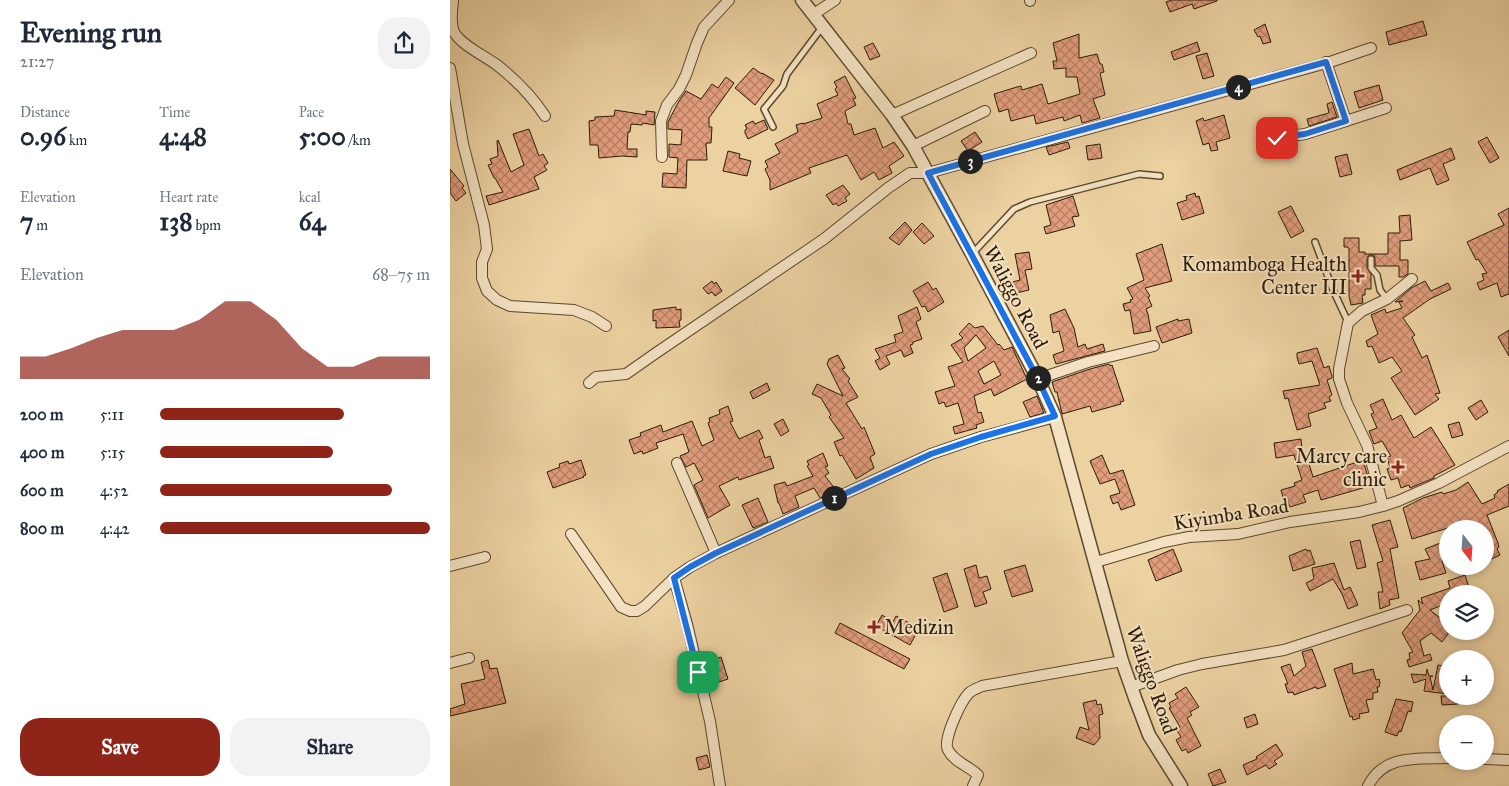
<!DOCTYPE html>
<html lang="en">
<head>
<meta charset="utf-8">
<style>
  :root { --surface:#fff; --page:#f2f2f3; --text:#1f2937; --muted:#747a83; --accent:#8f2418 }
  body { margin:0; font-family:"IM FELL Great Primer",serif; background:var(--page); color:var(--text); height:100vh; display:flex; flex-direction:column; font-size:19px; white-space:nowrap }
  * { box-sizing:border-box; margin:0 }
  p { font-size:16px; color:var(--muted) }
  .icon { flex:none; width:28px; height:28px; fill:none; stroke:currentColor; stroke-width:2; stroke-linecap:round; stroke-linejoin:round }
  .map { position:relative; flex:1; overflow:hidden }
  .details { display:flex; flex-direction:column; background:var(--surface); width:450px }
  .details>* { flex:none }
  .needle { width:32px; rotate:163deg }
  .tools { position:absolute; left:989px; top:520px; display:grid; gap:10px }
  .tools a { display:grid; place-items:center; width:55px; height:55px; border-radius:50%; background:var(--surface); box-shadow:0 2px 8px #0003; font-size:25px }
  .pin { position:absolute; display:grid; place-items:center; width:42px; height:42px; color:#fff; margin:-21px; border-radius:10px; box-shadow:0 2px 8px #0006 }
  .km { position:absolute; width:25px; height:25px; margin:-12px; border-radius:50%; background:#222; color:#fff; font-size:14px; line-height:25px; text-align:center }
  .round { display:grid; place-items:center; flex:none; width:52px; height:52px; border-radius:20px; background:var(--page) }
  .head { display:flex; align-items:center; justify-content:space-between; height:85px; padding:0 20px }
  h1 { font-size:28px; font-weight:700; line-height:38px }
  .figures { display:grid; grid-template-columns:repeat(3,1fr); gap:8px; height:85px; padding:5px 20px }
  .figures div { display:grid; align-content:center }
  .figures b { font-size:25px; font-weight:700 }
  .figures small { font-size:14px; font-weight:400 }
  .figures p { font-size:14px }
  .chart { height:140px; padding:10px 20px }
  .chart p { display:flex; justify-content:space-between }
  .chart svg { width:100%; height:90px; margin-top:5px; fill:var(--accent); opacity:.7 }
  .cta { display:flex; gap:10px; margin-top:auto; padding:10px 20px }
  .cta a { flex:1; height:58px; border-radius:20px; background:var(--accent); color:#fff; font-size:20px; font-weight:700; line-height:58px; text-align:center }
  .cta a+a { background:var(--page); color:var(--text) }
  ul { padding:0 20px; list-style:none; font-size:16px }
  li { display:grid; grid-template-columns:80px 60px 1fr; align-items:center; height:38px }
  li i { height:12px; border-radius:6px; background:var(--accent) }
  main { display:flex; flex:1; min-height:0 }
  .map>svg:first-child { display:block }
  .building { fill:url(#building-cross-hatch); stroke:#2c1c07; fill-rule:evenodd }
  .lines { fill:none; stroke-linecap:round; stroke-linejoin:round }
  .service-casing { stroke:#5c492e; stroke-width:8 }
  .minor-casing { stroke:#5c492e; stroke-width:12 }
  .tertiary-casing { stroke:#5c492e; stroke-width:15 }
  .service { stroke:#f3e1c2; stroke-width:5 }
  .minor { stroke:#f3e1c2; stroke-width:10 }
  .tertiary { stroke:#f3e1c2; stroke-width:12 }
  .route-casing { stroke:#fff; stroke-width:10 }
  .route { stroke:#1a73e8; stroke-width:6 }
  .poi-dot { fill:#8f2418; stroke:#f3e1c2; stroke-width:2 }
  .labels { text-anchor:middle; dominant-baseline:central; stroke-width:4; stroke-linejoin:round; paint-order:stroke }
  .poi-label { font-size:20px; fill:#2c1c07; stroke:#f3e1c2; text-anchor:end }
  .street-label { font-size:20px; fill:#2c1c07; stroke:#f3e1c2 }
</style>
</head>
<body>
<main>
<section class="details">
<div class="head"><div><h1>Evening run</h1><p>21:27</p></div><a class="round"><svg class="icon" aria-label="share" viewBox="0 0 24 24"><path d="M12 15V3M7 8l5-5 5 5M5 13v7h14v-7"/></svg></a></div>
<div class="figures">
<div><p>Distance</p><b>0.96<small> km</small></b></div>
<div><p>Time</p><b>4:48</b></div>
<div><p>Pace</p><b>5:00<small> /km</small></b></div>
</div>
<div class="figures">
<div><p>Elevation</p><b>7<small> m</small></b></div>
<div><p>Heart rate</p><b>138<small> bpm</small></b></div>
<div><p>kcal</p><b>64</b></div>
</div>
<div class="chart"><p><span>Elevation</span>68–75 m</p>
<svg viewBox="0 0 160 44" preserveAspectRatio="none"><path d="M0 44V33L10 33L20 29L30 24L40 20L50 20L60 20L70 15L80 6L90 6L100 15L110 29L120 38L130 38L140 33L150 33L160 33V44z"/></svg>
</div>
<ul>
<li><b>200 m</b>5:11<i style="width:68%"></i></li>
<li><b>400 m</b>5:15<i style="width:64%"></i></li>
<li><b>600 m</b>4:52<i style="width:86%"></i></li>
<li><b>800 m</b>4:42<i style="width:100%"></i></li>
</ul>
<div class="cta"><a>Save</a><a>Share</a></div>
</section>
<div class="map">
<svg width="1059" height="786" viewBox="0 0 1059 786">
  <defs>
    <pattern id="building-cross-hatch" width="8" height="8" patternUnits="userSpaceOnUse" patternTransform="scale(1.25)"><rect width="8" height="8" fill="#e19d7c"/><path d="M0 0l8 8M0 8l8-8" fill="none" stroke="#b77f64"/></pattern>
  </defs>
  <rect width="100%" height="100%" fill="#ecd1a1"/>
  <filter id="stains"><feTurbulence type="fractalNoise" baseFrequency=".004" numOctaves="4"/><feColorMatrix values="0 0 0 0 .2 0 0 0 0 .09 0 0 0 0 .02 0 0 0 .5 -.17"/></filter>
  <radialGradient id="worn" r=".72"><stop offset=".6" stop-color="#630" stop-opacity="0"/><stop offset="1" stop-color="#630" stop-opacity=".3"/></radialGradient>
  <g class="building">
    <path d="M722,0H767V1L744,9L742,4L720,12L716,2Z"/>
    <path d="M973,21L977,35L939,45L936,32Z"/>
    <path d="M815,24L821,42L813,44L810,36L808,37L804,30Z"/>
    <path d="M629,34V58L647,54L650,64H652L654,72L650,73L655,95L643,99L650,118L632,123L630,115L614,121L613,117L586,124L584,115L561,121L558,109L549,112L544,94L567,87L571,86L572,90L592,84L598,104L630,94L627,77H616V68L604,69L603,61H607L603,43Z"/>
    <path d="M747,42L750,51L724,60L721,52Z"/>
    <path d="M423,43L430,56L420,60L414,47Z"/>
    <path d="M757,53L764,76L753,79L746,56Z"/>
    <path d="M303,68L312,74V73L324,80L305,105L285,88Z"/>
    <path d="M395,76L406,98L403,99L406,105L395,111L398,124H401L404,135L425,128L433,148L444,142L454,156L439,166L442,173L429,180L424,172L411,180L397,155L359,168L361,173L320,190V180L315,169L318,167L315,161L330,153L325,144L348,132L346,125L353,123V124L372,118L367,104L388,95L385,89L387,87L384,82Z"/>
    <path d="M276,77L284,83L259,118V127H262L261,143H256L257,160H237L236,188L212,187L213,173L227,174L228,158L219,157V144L231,145L232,130L218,129V122L229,101L236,91L251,99L262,84L268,88Z"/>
    <path d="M929,85L933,100L909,108L904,92Z"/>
    <path d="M882,102L887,117L859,126L857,119L879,113L877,104Z"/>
    <path d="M165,110L196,115V111L205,112L204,125L193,123L192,125L181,124L180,132H178L177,149H187V157L172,156L149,158L148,145H140L139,121L145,120V117L164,116Z"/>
    <path d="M774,115L780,138L766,142L768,150L761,151L759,143L753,145L746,121L753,118L754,121Z"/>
    <path d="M314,120L318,129L298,139L295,133V130L297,129L295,125L303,121L305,124Z"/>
    <path d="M79,129L89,156L93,154L98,163L94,166L97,170L84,177L89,189L39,205L36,196L53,192L45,178H44L38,165L42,164L40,159L48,156L47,141L48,140L61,172L74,165L63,134Z"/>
    <path d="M525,132L532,142L518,151L511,141Z"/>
    <path d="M1037,137L1049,158L1040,163L1028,142Z"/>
    <path d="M618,142L620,148L599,155L596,147Z"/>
    <path d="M650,144L652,158L638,160L636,146Z"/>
    <path d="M1001,148L1005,159L993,164L999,180L987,185L980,168L950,180L947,170Z"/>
    <path d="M278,151L290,154L289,158L301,161L297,176L273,171Z"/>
    <path d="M897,154L902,174L890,177L885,157Z"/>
    <path d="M0,169L14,186L12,188L16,193L6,201L0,193Z"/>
    <path d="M393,185L400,194L395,198L397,201L388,206L386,203L383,205L376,195Z"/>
    <path d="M745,193L746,197L749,196L754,213L732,220L727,203L737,200L736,196Z"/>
    <path d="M623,196L629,216L622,217L625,226L596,234L594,227L601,225L596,205Z"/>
    <path d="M841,206L854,231L841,238L828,212Z"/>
    <path d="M1059,208V294L1051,297L1047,283L1030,290L1027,283L1034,280L1032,274L1037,273L1028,259L1026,260L1017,242L1054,225L1048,214Z"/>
    <path d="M960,215L962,240L950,241V260H958V274L953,277H949V266H925V257L923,255H919L917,259V268L921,274V289H915V295H912L913,303L901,305L899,296V249L898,247H894V238H909V252H915V254H938V233H950L949,216Z"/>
    <path d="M455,222L462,230L449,245L439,238Z"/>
    <path d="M472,223L484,236L474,244L463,232Z"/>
    <path d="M712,244L722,281L695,288L700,296L698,297L702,306L696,309L698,314L701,331L684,334L680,310L675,311L673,304L681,302L680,300L683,299L677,288L694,280L686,254Z"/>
    <path d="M579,252L582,269L575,270L579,290L562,294L559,283L570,280L565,254Z"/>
    <path d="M262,281L264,284L266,282L272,291L265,296L262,292L258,294L253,288Z"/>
    <path d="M975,281L981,291L998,283L1001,289L980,299L953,318L965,335L962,337L972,358L977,355L990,393L985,394L989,399L965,415L941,378L952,371L942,357L929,363L922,346L918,347L916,341L928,334L921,315L935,309L936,313L952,308L949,302L953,301L945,302L961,288Z"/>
    <path d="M478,282L483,290L486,288L494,302L478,312L475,306L472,307L463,291Z"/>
    <path d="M226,307V310L231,309V320L229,321L230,327L206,328V320L203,321V310Z"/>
    <path d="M467,307L471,319L466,322L472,339L463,342V344L460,345L463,353L454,357L451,350L436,356L440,364L430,370L425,361L430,358L425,349L446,342L444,335L453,332L448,316Z"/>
    <path d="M615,309L624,328L628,347L635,344L637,349L653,344L655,351L606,364L603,355L614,351L609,331L603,333L600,315Z"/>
    <path d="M728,319V321L739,319L742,333L712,343L706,327Z"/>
    <path d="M519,323L525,328L533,326L548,345L549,344L554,350L562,347L577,379L544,396L541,389L524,396L528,413L531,412L534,422L526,425L527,428L505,434L503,427L514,424L508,403L496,407L494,402L489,404L485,392L505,386L498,367L513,362L501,345L513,338L509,334ZM526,335L536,348L518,361L514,348ZM544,361L551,375L534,384L528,371Z"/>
    <path d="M1059,330V356L1048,337Z"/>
    <path d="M867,348L874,368L879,366L882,376V378L877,380L882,395L879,397L881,401L874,403L876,408L858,414L861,426L847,430L838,398L835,399L833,391L870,385L862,361L849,364L847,357V353Z"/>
    <path d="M388,355L395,368L392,369L400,379L398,381L408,397L396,403L412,429L414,427L425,454L420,457L424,468L406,479L392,455L390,456L384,442L394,438L379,417L381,415L371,398L362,394L367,384L393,396L377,364L379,359Z"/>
    <path d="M659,364L660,366L662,365L674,401L670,402L671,404L642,412L640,406L612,414L607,392H605L602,382L640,369Z"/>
    <path d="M317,383L320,390L303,399L300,392Z"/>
    <path d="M587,396L594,413L580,417L573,402Z"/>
    <path d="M933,399L942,420L951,415L964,438L981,427L1005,465L984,476V478L960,488L959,485L951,488L948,478L941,480L937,469L940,468L937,457L941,456L932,441L924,444L919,431L927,428L921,414L924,413L920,405Z"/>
    <path d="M1031,400L1038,412L1026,420L1018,408Z"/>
    <path d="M278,406L283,421L280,422L289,439L309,430L313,438L309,440L315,458L320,456L324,468L289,480L288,477L269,486L280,505L258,518L244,485L253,480L244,463L236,467L230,456L239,452L233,434L206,443L208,448L193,454L192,451L184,454L179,440L191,436L190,433L211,425L213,432L242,421L252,446L264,440L258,423L260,422L259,418L270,414L269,410Z"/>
    <path d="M333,419L339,431L331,436L324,424Z"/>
    <path d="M1009,422L1013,435L1002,438L998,425Z"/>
    <path d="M851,439L853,458L857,457L863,477L913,460L918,477L916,478L918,484L912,486L913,488L871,500L868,490L853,495L856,502L840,507L837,500L834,501L831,490L845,486L844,483L852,480L844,455L826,458L824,443Z"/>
    <path d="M373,453L378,466L375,467L379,473L375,476L386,490L370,498L364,488L345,496L349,507L333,514L329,503H328L324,485L335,482L337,486L363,476L357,466L359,465L357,461Z"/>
    <path d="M652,455L660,474L673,470L685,505L671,510L668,502L663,504L660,496L670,493L665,479L650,484L640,461Z"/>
    <path d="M131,460L136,475L133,476L134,477L103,488L97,472L110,467L109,464L118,461L119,464Z"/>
    <path d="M1018,482L1032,504L1045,498L1044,495L1048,492L1047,491L1059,484V506L1037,515L1048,543L1049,547L1047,549L1050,555L1035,562V529H1013L1011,524L962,539L953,508L973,498L992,492L993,494L1006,490Z"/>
    <path d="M308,498L318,522L303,528L292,505Z"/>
    <path d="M940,520L948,547L940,549L949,598L939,600L940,605L930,609L928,592H933L927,563L933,561L922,525Z"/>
    <path d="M910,540L916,567L907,569L900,542Z"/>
    <path d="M998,540V557L992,561L996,573L970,580L965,562L980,559L975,549Z"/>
    <path d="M723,549L732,571L706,581L698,560Z"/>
    <path d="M856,549L857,551L860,550L865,564L843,571L839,556Z"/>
    <path d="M884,563L894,590L900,587L908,605L898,609L892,594L883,579L860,591L856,583L864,579L862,568Z"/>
    <path d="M526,565L529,578L537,576L541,589L533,592L537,603L525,607L514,569Z"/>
    <path d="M575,565L583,591L562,597L554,571Z"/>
    <path d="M497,573L508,607L494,612L483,578Z"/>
    <path d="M1015,575L1021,594H998V603L980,610L998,624V634L992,642L981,633L970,641L974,656L980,654L982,660L959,667L957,660L960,659L959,653L963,652L952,633L970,610L968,600L973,604L971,598L1000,588L998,581Z"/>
    <path d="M432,615L443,622L446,616L463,625L459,630L466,634L460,645L426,626Z"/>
    <path d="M390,623L460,659L454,669L385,633Z"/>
    <path d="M862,649L876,686L867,689L866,687L844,695L843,692L838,693L835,684H838L831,667L840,664L844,676L856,666L852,652Z"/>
    <path d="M271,657L278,679L263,684L256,662Z"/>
    <path d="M38,660L40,669L47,668L56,703L0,716V709L15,704L11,684L35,679L31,662Z"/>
    <path d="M902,663L903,674L923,669L926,680L929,679L930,683L929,687H927L928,692L923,693V699L916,700L919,712L909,714L910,718L903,720L902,716L900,717L884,669Z"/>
    <path d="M988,665L998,667V694L974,691L976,679L964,683L961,674L976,675L977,669L979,676H983L980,677L983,690Z"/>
    <path d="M736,687L749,707L740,712L742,715L737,718L751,746L738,753L736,749L732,751L726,740L731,737L726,729L730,727L719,708L721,707L719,703L728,698L725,694Z"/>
    <path d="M991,696H1007L1008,704L992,705Z"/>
    <path d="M946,699L963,702L961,712L958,711L951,732L949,731L947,736L935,732Z"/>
    <path d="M646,700L647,705L651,704L653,714L649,715L650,738L644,745L626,738L630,727L639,730L633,703Z"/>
    <path d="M805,714L808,724L797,728L794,718Z"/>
    <path d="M826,744L833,755L824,761L827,764L819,769L816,765L797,775L793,765L807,759L806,757Z"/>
    <path d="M257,755L260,767L249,770L246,758Z"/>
    <path d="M770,769L776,782L763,786L758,774Z"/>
  </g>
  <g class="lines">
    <defs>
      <g id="service">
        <path d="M323,127L314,109L333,86L337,74L373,26"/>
        <path d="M865,242L883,290L898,322"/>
        <path d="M523,253L564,209L580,202L689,174L710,176"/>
        <path d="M921,259V268L927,275L930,290L937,299"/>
      </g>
      <g id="minor">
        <path d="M580,0V1"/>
        <path d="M3,1C2,11 0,22 4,32C11,45 35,56 47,65C66,80 82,96 95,116"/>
        <path d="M364,14L385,0"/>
        <path d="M0,68L13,144L34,225L37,249L32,262V278L37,291L47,300L60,306L124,310L142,317L156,326"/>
        <path d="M442,115L581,53"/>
        <path d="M896,121L936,108"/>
        <path d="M827,138L855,134L896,121L876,62"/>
        <path d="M463,146L535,111"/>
        <path d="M212,157L211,121L217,105L229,89L236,75L247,43L254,27L279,0"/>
        <path d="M588,379L638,362L704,346"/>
        <path d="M139,383L146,377L176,374L206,353L374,239L438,188L460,173H478L880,62L921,48"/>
        <path d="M227,463L266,553"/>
        <path d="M933,506L917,445L897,403L889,379V369L898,323L912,311L937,299L962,279"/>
        <path d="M121,534L171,607L180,611H187L195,606L224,578L240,567L266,553L481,454L531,437L605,417"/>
        <path d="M646,562L714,542L739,537L788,534L840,522L909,512L933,506L948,501L989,483L1059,446"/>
        <path d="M0,566L35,557"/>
        <path d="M224,578L237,624L260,721L270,786"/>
        <path d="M0,663L19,658"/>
        <path d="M681,687L728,670L752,664L834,650L957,610"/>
        <path d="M1035,759L1059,760"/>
        <path d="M523,786L528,775C519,766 504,762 498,750C492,741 511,701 519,693C522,690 528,688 532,686L672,661"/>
        <path d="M918,786C934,754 967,759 998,758"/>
      </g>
      <path id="tertiary" d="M352,0L442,115L463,146L522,254L588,379L605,417L672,661L685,698L699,735L731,786"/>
    </defs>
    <use href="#service" class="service-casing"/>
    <use href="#minor" class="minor-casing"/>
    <use href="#tertiary" class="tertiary-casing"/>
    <use href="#service" class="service"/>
    <use href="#minor" class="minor"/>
    <use href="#tertiary" class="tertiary"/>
  </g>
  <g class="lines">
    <defs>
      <path id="route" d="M248,672L224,578L240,567L266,553L481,454L531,437L605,416L588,379L478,173L876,62L896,121L855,134L827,138"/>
    </defs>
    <use href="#route" class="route-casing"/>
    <use href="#route" class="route"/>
  </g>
  <g class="poi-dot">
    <path d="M905.5 268.5h5v5h5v5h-5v5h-5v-5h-5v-5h5z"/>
    <path d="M945.5 459.5h5v5h5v5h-5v5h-5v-5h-5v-5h5z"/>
    <path d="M421.5 619.5h5v5h5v5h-5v5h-5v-5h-5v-5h5z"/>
  </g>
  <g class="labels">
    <g class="poi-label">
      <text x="897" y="264">Komamboga Health<tspan x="897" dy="23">Center III</tspan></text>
      <text x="937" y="456">Marcy care<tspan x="937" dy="23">clinic</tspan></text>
      <text x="434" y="627" text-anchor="start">Medizin</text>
    </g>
    <g class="street-label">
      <text transform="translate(566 297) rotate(62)">Waliggo Road</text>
      <text transform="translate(781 514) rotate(-9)">Kiyimba Road</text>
      <text transform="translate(702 680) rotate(70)">Waliggo Road</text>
    </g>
  </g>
  <rect width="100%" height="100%" filter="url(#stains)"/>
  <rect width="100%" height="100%" fill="url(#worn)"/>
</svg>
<div class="tools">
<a><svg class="needle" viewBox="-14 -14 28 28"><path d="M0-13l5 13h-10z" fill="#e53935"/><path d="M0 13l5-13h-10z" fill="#747a83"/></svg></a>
<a><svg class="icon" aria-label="layers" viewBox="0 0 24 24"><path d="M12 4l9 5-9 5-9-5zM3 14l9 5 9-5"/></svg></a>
<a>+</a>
<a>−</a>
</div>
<div class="pin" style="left:248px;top:672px;background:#1e9e55"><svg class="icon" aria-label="arrive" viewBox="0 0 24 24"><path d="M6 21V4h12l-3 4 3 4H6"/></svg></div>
<div class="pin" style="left:827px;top:138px;background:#d93025"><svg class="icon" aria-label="check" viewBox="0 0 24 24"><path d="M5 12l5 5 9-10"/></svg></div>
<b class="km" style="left:384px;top:498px">1</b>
<b class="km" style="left:588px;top:378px">2</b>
<b class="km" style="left:520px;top:161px">3</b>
<b class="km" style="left:788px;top:87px">4</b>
</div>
</main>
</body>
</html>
